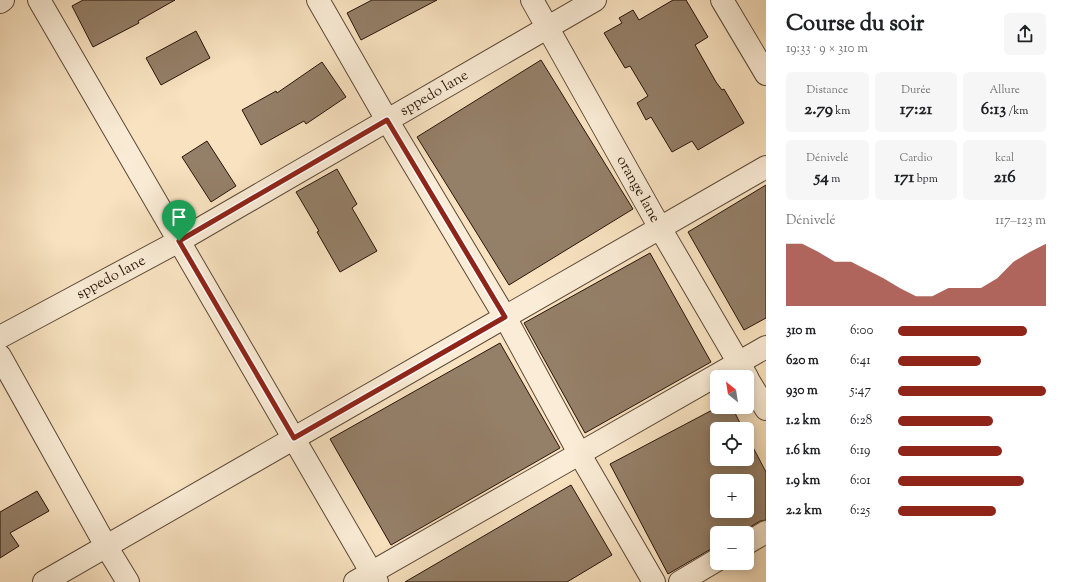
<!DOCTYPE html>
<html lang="fr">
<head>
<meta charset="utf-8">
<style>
  :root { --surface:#fff; --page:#f6f6f6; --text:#202124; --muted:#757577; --accent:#8f2418 }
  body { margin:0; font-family:"Sorts Mill Goudy",serif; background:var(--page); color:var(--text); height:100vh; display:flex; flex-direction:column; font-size:15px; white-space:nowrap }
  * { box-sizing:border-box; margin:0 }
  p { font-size:13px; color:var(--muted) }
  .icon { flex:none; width:22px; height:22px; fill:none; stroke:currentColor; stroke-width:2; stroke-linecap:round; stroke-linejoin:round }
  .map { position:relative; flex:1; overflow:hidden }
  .drawer { display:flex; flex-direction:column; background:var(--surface); width:300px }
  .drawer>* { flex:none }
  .needle { width:26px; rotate:330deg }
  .tools { position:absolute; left:710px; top:370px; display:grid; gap:8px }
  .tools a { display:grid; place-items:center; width:44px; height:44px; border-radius:6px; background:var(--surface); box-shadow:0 2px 10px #0003; font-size:20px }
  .pin { position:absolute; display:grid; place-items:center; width:34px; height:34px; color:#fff; margin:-41px -17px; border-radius:50% 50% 50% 0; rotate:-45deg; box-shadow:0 0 4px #0007 }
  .pin .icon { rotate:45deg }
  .round { display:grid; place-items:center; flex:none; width:42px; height:42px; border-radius:6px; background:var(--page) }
  .head { display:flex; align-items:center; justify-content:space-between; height:68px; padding:0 20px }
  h1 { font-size:22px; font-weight:700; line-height:30px }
  .figures { display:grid; grid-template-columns:repeat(3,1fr); gap:6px; height:68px; padding:4px 20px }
  .figures div { display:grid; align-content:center; border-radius:6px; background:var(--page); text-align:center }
  .figures b { font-size:17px; font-weight:700 }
  .figures small { font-size:11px; font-weight:400 }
  .figures p { font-size:11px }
  .chart { height:112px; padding:8px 20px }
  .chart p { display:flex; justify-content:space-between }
  .chart svg { width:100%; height:72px; margin-top:4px; fill:var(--accent); opacity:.7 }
  ul { padding:0 20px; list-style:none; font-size:13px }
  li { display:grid; grid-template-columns:64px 48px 1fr; align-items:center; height:30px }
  li i { height:10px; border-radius:5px; background:var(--accent) }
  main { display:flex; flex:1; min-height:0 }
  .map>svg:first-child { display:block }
  .building { fill:#947f68; stroke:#281409; fill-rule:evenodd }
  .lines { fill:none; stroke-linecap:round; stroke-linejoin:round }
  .minor-casing { stroke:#5c4837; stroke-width:24 }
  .minor { stroke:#faecd6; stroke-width:22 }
  .route-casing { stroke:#fff; stroke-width:8 }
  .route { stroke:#8f2418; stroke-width:5 }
  .labels { text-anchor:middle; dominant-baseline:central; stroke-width:3; stroke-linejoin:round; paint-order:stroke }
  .street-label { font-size:15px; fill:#281409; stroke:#faecd6 }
</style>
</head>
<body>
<main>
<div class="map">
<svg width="766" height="582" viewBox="0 0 766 582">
  <rect width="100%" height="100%" fill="#f8e2c0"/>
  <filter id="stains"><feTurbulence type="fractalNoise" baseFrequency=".005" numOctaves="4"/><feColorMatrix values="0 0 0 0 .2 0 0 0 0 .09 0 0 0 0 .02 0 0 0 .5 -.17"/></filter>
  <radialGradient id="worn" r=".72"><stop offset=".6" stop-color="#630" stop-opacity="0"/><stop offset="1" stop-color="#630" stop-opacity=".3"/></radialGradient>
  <g class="building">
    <path d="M83,0H175L138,21L139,23L93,47L72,6Z"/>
    <path d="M372,0H437L361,40L347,13Z"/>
    <path d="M673,0H686L708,37L695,45L716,82L722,90L724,89L744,123L698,150L692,141L672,152L651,117L646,120L637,103L648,96L630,66L625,68L604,33L622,23L619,18L633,10L639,20Z"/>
    <path d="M196,31L210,58L161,85L146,58Z"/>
    <path d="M541,60L633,209L509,285L417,137Z"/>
    <path d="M322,62L346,97L306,124L304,121L261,145L242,110L276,91L277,93Z"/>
    <path d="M207,141L236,186L211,202L182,157Z"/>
    <path d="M337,169L357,204L352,208L377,251L340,272L317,232L319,231L296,192Z"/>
    <path d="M766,185V318L744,330L688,232Z"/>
    <path d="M650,253L711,362L585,433L524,323Z"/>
    <path d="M500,343L560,448L391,545L330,439Z"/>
    <path d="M718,407H732L743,429H717V459H747V436L766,472V520L760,521L740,533H717V548L711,549L668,574L610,464ZM717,481H747V511H717Z"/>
    <path d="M571,485L612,555L567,582H405Z"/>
    <path d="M37,491L49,511L10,533L19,546L0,558V512Z"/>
  </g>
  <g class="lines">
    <defs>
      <g id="minor">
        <path d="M39,0L377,582"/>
        <path d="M318,0L387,120L505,317L579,453L654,582"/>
        <path id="s1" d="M532,0L660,228L747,377"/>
        <path d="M722,0L766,74"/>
        <path d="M0,2L3,0"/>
        <path id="s2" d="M0,337L179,241L595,0"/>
        <path d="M0,356L106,546L128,582"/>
        <path d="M747,378L766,409"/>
        <path d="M747,543L766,532"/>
        <path d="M44,582L766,167"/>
        <path d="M355,582L766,347"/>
        <path d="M680,582L717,560"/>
      </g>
    </defs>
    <use href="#minor" class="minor-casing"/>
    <use href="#minor" class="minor"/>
  </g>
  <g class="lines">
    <defs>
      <path id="route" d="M387,120L505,317L294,438L179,241Z"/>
    </defs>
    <use href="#route" class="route-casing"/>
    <use href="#route" class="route"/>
  </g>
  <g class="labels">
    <g class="street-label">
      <text stroke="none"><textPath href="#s2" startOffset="498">sppedo lane</textPath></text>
      <text stroke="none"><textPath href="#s1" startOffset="217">orange lane</textPath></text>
      <text stroke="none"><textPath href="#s2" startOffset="126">sppedo lane</textPath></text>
    </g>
  </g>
  <rect width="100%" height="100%" filter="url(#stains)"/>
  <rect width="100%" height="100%" fill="url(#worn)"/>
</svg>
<div class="tools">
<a><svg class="needle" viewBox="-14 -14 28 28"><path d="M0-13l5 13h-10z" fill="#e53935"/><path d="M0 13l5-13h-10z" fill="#757577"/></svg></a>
<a><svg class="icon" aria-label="locate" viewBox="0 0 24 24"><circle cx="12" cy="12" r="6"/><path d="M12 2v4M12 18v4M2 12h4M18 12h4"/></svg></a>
<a>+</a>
<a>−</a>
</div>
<div class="pin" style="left:179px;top:241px;background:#1e9e55"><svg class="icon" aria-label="arrive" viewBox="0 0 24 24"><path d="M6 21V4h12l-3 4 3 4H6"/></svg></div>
</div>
<section class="drawer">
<div class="head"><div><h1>Course du soir</h1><p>19:33 · 9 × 310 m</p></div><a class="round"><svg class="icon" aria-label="share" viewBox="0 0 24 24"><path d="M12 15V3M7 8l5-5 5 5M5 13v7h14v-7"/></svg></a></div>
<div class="figures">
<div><p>Distance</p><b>2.79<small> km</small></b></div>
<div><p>Durée</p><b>17:21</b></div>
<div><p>Allure</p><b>6:13<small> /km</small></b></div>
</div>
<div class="figures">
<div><p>Dénivelé</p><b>54<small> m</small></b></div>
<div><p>Cardio</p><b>171<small> bpm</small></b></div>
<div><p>kcal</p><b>216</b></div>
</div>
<div class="chart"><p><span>Dénivelé</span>117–123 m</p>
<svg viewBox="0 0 160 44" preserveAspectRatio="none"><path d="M0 44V6L10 6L20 11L30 17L40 17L50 22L60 27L70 33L80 38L90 38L100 33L110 33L120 33L130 27L140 17L150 11L160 6V44z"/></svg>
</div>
<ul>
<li><b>310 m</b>6:00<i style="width:87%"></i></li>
<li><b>620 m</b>6:41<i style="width:56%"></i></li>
<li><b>930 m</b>5:47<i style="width:100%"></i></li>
<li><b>1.2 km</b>6:28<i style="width:64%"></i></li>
<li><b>1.6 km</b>6:19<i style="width:70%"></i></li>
<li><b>1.9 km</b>6:01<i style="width:85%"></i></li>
<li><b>2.2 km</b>6:25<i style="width:66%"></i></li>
</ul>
</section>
</main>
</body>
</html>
